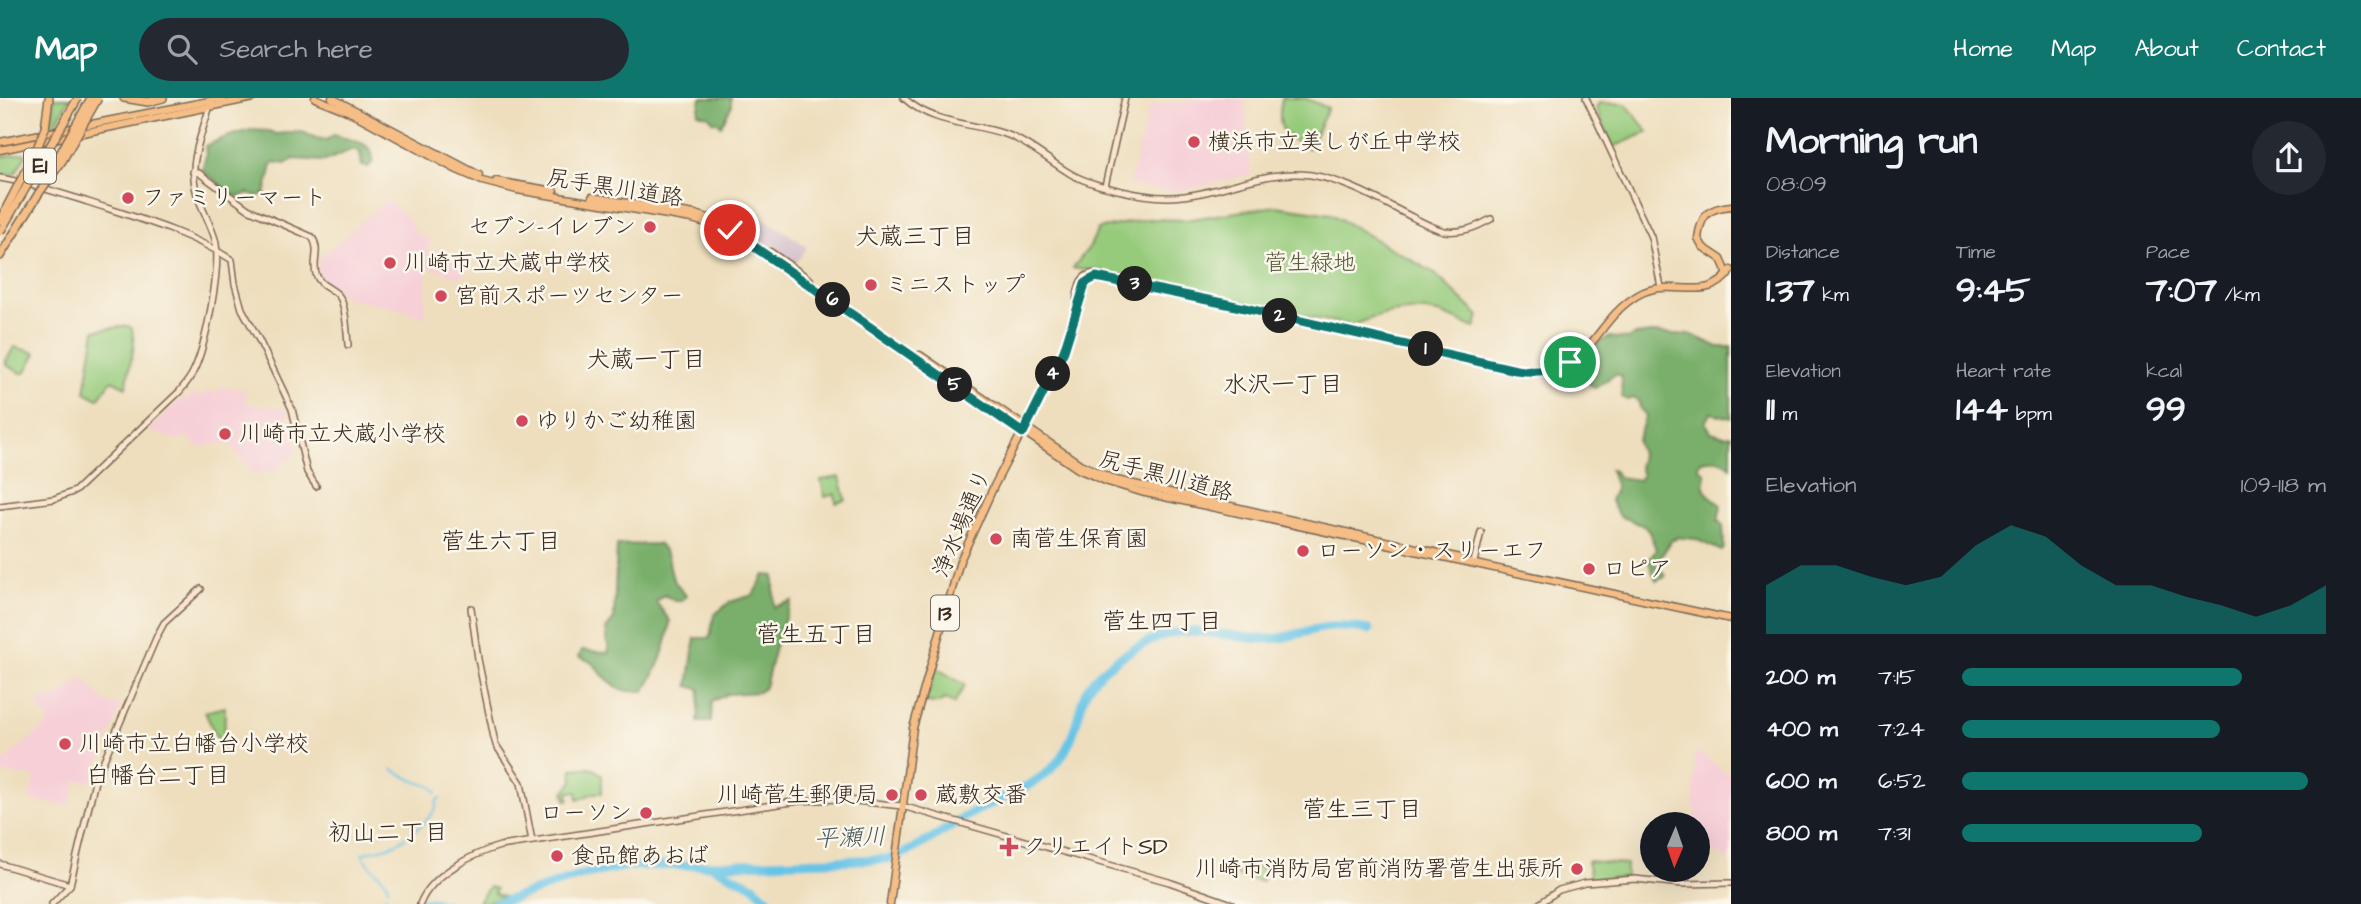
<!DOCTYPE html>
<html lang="en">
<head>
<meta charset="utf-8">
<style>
  :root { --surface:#171b24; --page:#242831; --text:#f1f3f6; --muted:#9ea1a6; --accent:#0f766e }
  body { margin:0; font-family:"Architects Daughter","Klee One",sans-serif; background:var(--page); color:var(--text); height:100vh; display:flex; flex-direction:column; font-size:26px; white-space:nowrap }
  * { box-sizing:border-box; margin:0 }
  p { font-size:23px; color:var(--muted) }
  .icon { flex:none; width:38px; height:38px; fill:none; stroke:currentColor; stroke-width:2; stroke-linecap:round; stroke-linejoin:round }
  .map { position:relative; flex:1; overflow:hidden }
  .side { display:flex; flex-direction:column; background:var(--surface); width:630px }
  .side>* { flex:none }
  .needle { width:46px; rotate:182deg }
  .fabs { position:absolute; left:1640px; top:714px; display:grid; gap:14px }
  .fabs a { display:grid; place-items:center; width:70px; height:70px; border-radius:50%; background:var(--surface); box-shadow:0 7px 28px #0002; font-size:35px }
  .pin { position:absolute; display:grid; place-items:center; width:60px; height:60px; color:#fff; margin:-30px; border:4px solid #fff; border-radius:50%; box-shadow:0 2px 7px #0007 }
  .km { position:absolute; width:35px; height:35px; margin:-18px; border-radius:50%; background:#222; color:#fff; font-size:19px; line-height:35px; text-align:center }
  .round { display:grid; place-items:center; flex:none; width:74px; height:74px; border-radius:37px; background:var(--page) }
  .overview { display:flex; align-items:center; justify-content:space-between; height:119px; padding:0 35px }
  h1 { font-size:38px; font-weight:700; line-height:52px }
  .stats { display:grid; grid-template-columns:repeat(3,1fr); gap:10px; height:119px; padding:7px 35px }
  .stats div { display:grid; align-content:center }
  .stats b { font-size:35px; font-weight:700 }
  .stats small { font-size:19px; font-weight:400 }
  .stats p { font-size:19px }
  .chart { height:196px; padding:14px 35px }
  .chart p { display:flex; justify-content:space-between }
  .chart svg { width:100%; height:126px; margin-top:7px; fill:var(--accent); opacity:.7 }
  ul { padding:0 35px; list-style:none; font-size:23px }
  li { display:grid; grid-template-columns:112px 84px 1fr; align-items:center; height:52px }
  li i { height:18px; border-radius:9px; background:var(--accent) }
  header { display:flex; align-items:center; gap:42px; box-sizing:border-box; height:98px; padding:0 35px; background:var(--accent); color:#fff }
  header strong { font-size:33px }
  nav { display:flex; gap:38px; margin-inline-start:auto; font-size:24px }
  .search { width:490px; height:63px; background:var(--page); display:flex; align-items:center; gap:18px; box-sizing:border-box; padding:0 24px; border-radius:38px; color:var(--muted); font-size:26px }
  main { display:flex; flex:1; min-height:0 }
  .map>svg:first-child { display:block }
  .built { fill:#f6cfd7 }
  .industrial { fill:#d1bdc9 }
  .green { fill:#97cb7b; stroke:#697a4c; stroke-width:2 }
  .forest { fill:#79af6b; stroke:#5a6c44; stroke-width:2 }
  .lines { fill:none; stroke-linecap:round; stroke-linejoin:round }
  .stream { stroke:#68c4e6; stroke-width:2 }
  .river { stroke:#68c4e6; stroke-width:9 }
  .secondary-casing { stroke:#7a6956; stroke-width:8 }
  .primary-casing { stroke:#7a6956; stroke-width:9 }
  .highway-casing { stroke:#7a6956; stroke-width:10 }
  .secondary { stroke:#fbe5cf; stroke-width:5 }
  .primary { stroke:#f6be87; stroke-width:6 }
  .highway { stroke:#f6be87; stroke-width:7 }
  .highway-bridge-casing { stroke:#7a6956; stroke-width:10; stroke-linecap:butt }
  .highway-bridge { stroke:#f6be87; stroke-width:7 }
  .route-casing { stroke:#fff; stroke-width:14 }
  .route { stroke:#0f766e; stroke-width:9 }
  .poi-dot { fill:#d1495b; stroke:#fbf7ec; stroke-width:2.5 }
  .labels { text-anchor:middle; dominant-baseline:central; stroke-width:5; stroke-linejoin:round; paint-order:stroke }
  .shield { fill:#fbf7ec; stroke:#75685c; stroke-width:2 }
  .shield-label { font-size:21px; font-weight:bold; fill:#3b2a1e }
  .poi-label { font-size:23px; fill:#3b2a1e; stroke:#fbf7ec; text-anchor:start }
  .street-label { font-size:23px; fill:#3b2a1e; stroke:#fbf7ec }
  .park-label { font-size:23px; fill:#575a3a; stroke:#fbf7ec }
  .neighbourhood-label { font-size:24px; fill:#3b2a1e; stroke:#fbf7ec }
  .water-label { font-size:24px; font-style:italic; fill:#48585a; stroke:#fbf7ec }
</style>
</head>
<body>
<header>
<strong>Map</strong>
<div class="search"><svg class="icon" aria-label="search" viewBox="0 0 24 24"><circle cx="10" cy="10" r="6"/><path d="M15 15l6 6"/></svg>Search here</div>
<nav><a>Home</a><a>Map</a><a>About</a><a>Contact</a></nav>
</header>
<main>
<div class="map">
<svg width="1731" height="806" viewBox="0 0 1731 806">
  <rect width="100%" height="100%" fill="#fbf7ec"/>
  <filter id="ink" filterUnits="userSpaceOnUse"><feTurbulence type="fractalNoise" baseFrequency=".0143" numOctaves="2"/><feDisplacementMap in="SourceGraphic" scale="14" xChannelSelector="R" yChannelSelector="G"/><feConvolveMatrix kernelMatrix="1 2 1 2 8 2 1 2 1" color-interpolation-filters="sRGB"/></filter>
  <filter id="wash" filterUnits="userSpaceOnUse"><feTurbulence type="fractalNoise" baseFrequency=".00686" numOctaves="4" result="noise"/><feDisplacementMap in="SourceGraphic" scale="28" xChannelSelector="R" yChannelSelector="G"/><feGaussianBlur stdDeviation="1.57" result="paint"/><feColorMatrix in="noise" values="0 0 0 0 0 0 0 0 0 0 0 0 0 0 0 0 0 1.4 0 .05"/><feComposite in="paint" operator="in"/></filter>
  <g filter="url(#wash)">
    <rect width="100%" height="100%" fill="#eedebd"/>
    <g class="built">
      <path d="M1201,0H1244L1251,76L1191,91L1172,93L1129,87L1149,11L1153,7Z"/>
      <path d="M385,103H388L408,120L418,138L422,137L432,144L428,150L429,157L437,151L468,168L461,180L427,169L425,220L405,212L346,200L325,185L318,177L319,161Z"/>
      <path d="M219,288L246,292L245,305L286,311L297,355L274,374L268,373L253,377L230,347L213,346L199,350L189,340L182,339L181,343L148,333L183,299L188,303L191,296L205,298L206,293L218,295Z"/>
      <path d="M81,580L87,583L101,600L110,606L122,607L91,684L76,682L70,707L29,703L35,678L4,676L0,672V666L48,626L47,620L36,607L49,597L54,602Z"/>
      <path d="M1696,652L1723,673L1731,676V762L1698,748V726H1691L1697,712L1693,709Z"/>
    </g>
    <path class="industrial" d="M753,113L805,147L806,151L795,166L740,128Z"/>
    <g class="green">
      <path d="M54,0H70L53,30L47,32L53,18Z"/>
      <path d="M1282,0H1305L1328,10L1309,50C1281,38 1276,30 1282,0Z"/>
      <path d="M1599,5L1626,6L1648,34L1613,49L1596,10Z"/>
      <path d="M24,55L26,57L15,76L0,77V59Z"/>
      <path d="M1276,108L1331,116L1434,175L1479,218L1475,230C1461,224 1448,217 1433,214C1408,209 1375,217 1352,228L1100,173C1090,171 1083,173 1073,170L1090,148L1098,131L1147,121L1185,122Z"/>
      <path d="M129,228L132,231L134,247L126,289L112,282L98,301L85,294L95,232Z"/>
      <path d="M14,249L36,255L25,275H21L6,267V263Z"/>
      <path d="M840,379L846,402L836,405L835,396L825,399L821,382Z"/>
      <path d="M936,570L965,587L954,606L945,601L938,605L926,604Z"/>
      <path d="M225,609L224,651H222L205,614Z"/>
      <path d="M584,670L594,671L602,677V695H594L578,702L577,694H568L569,702H566L564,694L573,683L572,671Z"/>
      <path d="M1587,763L1626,766V779L1591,781Z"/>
      <path d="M1248,769H1263L1262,784L1234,777V775Z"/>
      <path d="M489,789L496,791L494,795L504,799L485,805L478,804Z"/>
    </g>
    <g class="forest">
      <path d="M701,0H731V9L721,28L718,24H714L709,18L698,15Z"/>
      <path d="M250,32L269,33L276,36L302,34L316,40L327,42L333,37C349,42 374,42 373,64L368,69L362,68L360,54L353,51L325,63L294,61L285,66L275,64L272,67L265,96L257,98L248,95L239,99L233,97L202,72L206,58L205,48L229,38Z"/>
      <path d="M1651,235L1692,237L1718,249H1731V320L1711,315L1705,324L1711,334L1724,338L1731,337V369C1723,361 1712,360 1701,363L1698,369L1705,375C1706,379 1704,383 1704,387C1704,397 1716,400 1721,408L1718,423L1723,427L1724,450L1722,453L1695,441L1677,439L1671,443L1655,468L1665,476V479L1656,483L1648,462L1656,452C1647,423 1645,429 1619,418L1610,402L1616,389L1610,372L1614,373L1618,379L1638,382L1642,378L1639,368L1641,356L1637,344L1646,317L1641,312L1638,302L1634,300L1627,302L1622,299L1621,277H1614L1595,290L1591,288L1586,279V276L1592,275L1594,272L1589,262L1590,256L1601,243L1610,239L1627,241L1636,237Z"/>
      <path d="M658,446C673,459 667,463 672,478C674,485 682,492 686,498L682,503H675L664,497L656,504L670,523C668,546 657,574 644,593H623C616,588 607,582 601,575C594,566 592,563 579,559L582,552L609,555L606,531L614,521L617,447Z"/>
      <path d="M764,477L774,478V509L792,503L777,541L765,589L759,594L727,596L712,603L711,624H698L700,591L688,588L695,540H710L714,517L730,504L753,497Z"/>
    </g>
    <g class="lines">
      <g class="stream">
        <path d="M392,671L412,682L432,689L437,695"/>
        <path d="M388,791L387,784L371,769L362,756C371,752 381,752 390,748C404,743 432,721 437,707L436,704L440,700"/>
        <path d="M385,798L390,806"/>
      </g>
      <g class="river">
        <path d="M709,767L754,788L773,806"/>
        <path d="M414,806L428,804L444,806"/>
        <path d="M495,806L586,776L628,768L709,767L888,761C919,752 944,731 972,715C996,702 1036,688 1054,668C1072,649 1076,625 1083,601C1091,572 1142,543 1170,536C1201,528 1238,542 1270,541C1287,540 1305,533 1322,530C1338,527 1353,529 1369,532"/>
      </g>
    </g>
  </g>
  <g filter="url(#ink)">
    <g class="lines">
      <defs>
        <g id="secondary">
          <path d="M904,0C933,27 972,24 1008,37C1031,46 1050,64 1071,76C1092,88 1145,100 1170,99C1218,98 1262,70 1311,77C1348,83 1382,104 1414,120C1424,125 1433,130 1444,133C1462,135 1475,130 1491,121"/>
          <path d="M1586,0L1651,139L1661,189"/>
          <path d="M193,74L199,75L248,111L312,139C321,152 312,163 316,176C320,189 332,189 339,198C346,207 347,235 348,247"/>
          <path d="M0,80C30,85 59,95 88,104C137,120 189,134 232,162L235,186L242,211L259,242L292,311L307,374L316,388"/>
          <path d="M1105,88L1125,0"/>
          <path d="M0,408L54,401L75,393L179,294C185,287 191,280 194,272C206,247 222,166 215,141C209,120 195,102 194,80C192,55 204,31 210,7"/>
          <path d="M1474,464L1481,434"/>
          <path d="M471,510L478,561L494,640L496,647L521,685L532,743"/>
          <path d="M0,766L70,787"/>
          <path d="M52,806L70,787L95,683L157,538L164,525L201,491"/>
          <path d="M420,806C431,777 472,756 500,748L799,703L838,701L902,708L1169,784L1232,806"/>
          <path d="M1539,806L1559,792L1585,785L1635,781L1682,786L1731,785"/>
        </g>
        <g id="primary">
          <path d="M315,0L352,15L457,72L482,83L517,92L692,121L730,132L1078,371L1108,384L1141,394L1731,521"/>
          <path d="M332,0L479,77"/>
          <path d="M0,44L224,0"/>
          <path d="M0,52L253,0"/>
          <path d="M496,83L554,93"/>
          <path d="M592,99L695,116L719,123"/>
          <path d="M770,154L810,182"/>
          <path d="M1728,177L1721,161L1703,149L1698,140C1701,117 1708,110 1731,108"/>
          <path d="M1077,201C1079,189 1080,177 1094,176"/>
          <path d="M920,257L1080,366L1116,382L1465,461"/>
          <path d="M890,806L913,630L960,463L994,388L1064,253L1088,183L1096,179L1137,186L1516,272C1593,283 1589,226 1638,197C1672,177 1707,208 1731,172"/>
        </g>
        <g id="highway">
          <path d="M124,0L148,4L163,0"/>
          <path d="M45,30L49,0"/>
          <path d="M0,158L39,95"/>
        </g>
      </defs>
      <use href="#secondary" class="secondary-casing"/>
      <use href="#primary" class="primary-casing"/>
      <use href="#highway" class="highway-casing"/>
      <use href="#secondary" class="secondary"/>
      <use href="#primary" class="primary"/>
      <use href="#highway" class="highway"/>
      <defs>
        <g id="highway-bridge">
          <path d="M54,67L91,0"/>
          <path d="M39,95L62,63L98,0"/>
          <path d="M0,122L36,53L45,30"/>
          <path d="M0,134L78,0"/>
        </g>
      </defs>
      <use href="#highway-bridge" class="highway-bridge-casing"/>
      <use href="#highway-bridge" class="highway-bridge"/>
    </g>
  </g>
  <g class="lines" filter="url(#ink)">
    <defs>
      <path id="route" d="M730,132L1023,335L1064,253L1085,186L1088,183L1096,179L1227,206L1516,272C1536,275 1552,273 1570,264"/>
    </defs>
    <use href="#route" class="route-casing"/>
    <use href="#route" class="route"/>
  </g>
  <g class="poi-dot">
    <circle cx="1194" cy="44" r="7"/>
    <circle cx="128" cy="100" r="7"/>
    <circle cx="650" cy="129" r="7"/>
    <circle cx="390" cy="165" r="7"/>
    <circle cx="871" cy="187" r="7"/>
    <circle cx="441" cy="198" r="7"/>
    <circle cx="522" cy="323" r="7"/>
    <circle cx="225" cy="336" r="7"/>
    <circle cx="996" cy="441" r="7"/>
    <circle cx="1303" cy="453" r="7"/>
    <circle cx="1589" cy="471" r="7"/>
    <circle cx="65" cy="646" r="7"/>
    <circle cx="892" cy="697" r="7"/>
    <circle cx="921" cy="697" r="7"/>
    <circle cx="646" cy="715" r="7"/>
    <path d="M1005.5 738.5h7v7h7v7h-7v7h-7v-7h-7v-7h7z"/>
    <circle cx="557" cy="758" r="7"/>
    <circle cx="1577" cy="771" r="7"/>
  </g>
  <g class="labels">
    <g class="shield">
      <rect x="24" y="50.5" width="32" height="35" rx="5"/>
      <rect x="931" y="497.5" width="28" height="35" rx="5"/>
    </g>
    <g class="shield-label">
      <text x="40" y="68">E1</text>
      <text x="945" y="515">13</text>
    </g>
    <g class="poi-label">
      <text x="1208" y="44">横浜市立美しが丘中学校</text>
      <text x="142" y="100">ファミリーマート</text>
      <text x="636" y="129" text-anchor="end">セブン-イレブン</text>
      <text x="404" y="165">川崎市立犬蔵中学校</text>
      <text x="885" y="187">ミニストップ</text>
      <text x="455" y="198">宮前スポーツセンター</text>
      <text x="536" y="323">ゆりかご幼稚園</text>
      <text x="239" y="336">川崎市立犬蔵小学校</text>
      <text x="1010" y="441">南菅生保育園</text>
      <text x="1317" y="453">ローソン・スリーエフ</text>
      <text x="1603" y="471">ロピア</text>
      <text x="79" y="646">川崎市立白幡台小学校</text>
      <text x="878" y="697" text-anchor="end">川崎菅生郵便局</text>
      <text x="935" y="697">蔵敷交番</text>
      <text x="632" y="715" text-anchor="end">ローソン</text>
      <text x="1023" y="749">クリエイトSD</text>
      <text x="571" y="758">食品館あおば</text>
      <text x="1563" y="771" text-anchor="end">川崎市消防局宮前消防署菅生出張所</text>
    </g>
    <g class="street-label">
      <text transform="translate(615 90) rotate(9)">尻手黒川道路</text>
      <text transform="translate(1166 378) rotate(15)">尻手黒川道路</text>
      <text transform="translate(962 425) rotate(-67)">浄水場通り</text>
    </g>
    <g class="park-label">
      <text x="1310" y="165">菅生緑地</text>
    </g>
    <g class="neighbourhood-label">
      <text x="915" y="139">犬蔵三丁目</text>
      <text x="646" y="262">犬蔵一丁目</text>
      <text x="1283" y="287">水沢一丁目</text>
      <text x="501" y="444">菅生六丁目</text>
      <text x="1162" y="524">菅生四丁目</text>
      <text x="816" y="537">菅生五丁目</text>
      <text x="158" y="678">白幡台二丁目</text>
      <text x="1362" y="712">菅生三丁目</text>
      <text x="388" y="735">初山二丁目</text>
    </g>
    <g class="water-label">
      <text transform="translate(850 740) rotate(-2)">平瀬川</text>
    </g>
  </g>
</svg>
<div class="fabs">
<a><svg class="needle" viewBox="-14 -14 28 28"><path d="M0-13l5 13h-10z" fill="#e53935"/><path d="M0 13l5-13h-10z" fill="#9ea1a6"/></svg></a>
</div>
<div class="pin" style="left:1570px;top:264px;background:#1e9e55"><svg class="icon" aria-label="arrive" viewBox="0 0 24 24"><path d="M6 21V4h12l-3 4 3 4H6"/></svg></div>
<div class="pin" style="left:730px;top:132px;background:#d93025"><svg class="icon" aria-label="check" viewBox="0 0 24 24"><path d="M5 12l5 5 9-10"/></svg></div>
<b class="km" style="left:1426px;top:251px">1</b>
<b class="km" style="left:1280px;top:218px">2</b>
<b class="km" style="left:1135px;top:186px">3</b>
<b class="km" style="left:1053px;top:276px">4</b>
<b class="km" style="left:955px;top:287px">5</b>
<b class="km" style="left:833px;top:202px">6</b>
</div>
<section class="side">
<div class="overview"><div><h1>Morning run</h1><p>08:09</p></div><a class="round"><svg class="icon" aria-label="share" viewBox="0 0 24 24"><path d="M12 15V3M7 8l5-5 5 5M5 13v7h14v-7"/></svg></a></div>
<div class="stats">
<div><p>Distance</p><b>1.37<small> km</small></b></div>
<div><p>Time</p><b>9:45</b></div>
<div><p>Pace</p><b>7:07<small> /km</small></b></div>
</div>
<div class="stats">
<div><p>Elevation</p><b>11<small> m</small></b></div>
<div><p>Heart rate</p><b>144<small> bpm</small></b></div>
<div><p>kcal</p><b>99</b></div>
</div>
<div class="chart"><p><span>Elevation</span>109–118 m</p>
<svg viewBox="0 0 160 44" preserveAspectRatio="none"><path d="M0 44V27L10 20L20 20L30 24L40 27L50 24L60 13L70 6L80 10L90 20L100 27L110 27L120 31L130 34L140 38L150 34L160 27V44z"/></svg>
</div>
<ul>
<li><b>200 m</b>7:15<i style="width:77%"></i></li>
<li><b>400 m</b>7:24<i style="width:71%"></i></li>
<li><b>600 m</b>6:52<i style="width:95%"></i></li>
<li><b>800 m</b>7:31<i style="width:66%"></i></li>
</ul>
</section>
</main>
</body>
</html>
